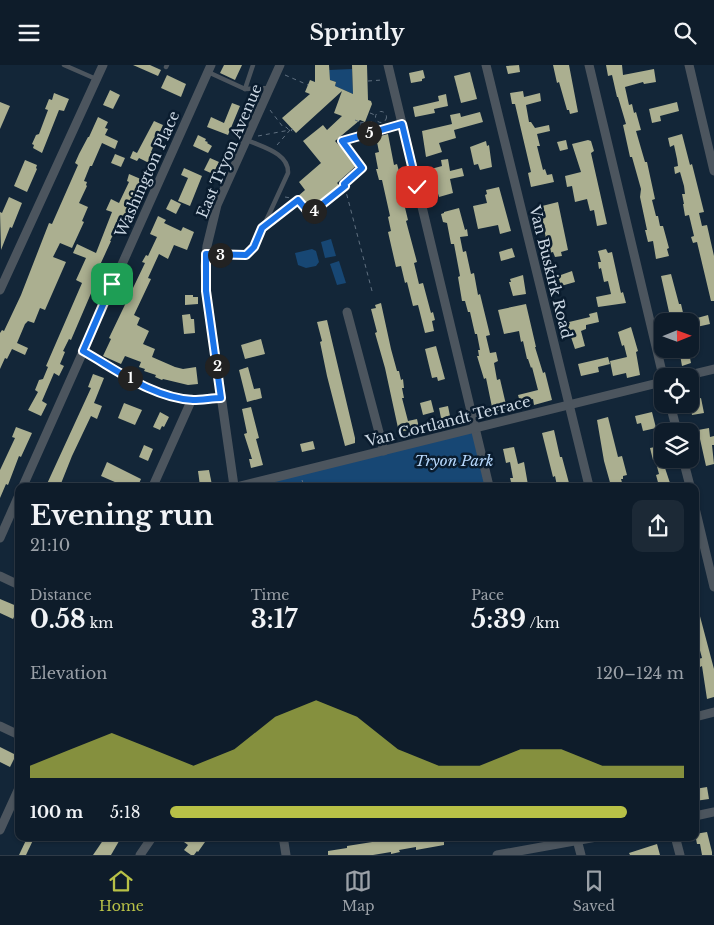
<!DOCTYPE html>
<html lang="en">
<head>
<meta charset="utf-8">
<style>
  :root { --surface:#0e1c2a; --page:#1c2936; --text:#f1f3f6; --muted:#9ba1a8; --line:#2e3a47; --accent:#b8c147 }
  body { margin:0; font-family:"Libre Baskerville",serif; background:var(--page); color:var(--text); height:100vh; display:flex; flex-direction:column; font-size:19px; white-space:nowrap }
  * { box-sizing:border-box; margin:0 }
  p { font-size:16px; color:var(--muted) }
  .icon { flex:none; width:28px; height:28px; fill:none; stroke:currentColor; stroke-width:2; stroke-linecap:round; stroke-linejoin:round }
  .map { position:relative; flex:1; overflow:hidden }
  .drawer { position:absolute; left:15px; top:418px; width:684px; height:358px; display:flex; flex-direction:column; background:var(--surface); border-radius:10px; box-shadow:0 1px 4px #0004,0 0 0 1px var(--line) }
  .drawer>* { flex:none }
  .needle { width:32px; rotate:89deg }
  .tools { position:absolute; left:654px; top:248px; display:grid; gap:10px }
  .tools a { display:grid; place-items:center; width:45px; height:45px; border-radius:10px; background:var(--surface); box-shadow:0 1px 4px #0004,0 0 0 1px var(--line); font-size:25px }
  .pin { position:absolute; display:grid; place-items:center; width:42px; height:42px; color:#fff; margin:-21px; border-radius:10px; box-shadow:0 2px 8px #0006 }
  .km { position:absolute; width:25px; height:25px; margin:-12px; border-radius:50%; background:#222; color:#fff; font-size:14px; line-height:25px; text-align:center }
  .round { display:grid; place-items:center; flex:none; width:52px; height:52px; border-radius:10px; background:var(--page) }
  .head { display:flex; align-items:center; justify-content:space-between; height:85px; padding:0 15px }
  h1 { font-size:28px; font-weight:700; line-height:38px }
  .stats { display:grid; grid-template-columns:repeat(3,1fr); gap:8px; height:85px; padding:5px 15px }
  .stats div { display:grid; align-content:center }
  .stats b { font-size:25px; font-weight:700 }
  .stats small { font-size:14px; font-weight:400 }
  .stats p { font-size:14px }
  .chart { height:140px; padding:10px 15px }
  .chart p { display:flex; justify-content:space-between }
  .chart svg { width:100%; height:90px; margin-top:5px; fill:var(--accent); opacity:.7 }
  ul { padding:0 15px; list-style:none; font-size:16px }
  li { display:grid; grid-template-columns:80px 60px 1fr; align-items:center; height:38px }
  li i { height:12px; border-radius:6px; background:var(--accent) }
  header { display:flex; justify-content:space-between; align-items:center; height:65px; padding:0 15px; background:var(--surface); font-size:22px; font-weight:700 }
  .dock { display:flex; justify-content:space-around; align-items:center; height:70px; border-top:1px solid var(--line); background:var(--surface); font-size:14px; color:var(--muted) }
  .dock a { display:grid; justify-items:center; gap:2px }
  .dock .current { color:var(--accent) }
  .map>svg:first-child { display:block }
  .green { fill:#174774 }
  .building { fill:#abaf90 }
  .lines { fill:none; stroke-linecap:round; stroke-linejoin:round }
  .path { stroke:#607080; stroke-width:1; stroke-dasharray:4 4; stroke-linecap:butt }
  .service { stroke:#4c555e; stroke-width:4.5 }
  .minor { stroke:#4c555e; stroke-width:9 }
  .route-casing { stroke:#fff; stroke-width:10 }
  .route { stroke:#1a73e8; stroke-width:6 }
  .labels { text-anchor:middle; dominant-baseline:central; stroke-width:5; stroke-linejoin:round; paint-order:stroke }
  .street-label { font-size:15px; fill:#cbd7e3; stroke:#0a1c2e }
  .park-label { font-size:15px; font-style:italic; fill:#b5d6fa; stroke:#0a1c2e }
</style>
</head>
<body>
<header><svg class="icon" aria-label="menu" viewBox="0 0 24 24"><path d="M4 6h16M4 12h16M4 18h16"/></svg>Sprintly<svg class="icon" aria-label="search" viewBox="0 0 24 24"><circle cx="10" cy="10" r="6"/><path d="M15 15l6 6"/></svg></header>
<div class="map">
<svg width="714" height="790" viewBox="0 0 714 790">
  <rect width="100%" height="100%" fill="#132638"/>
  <g class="green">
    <path d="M352,4L353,29L335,21L336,17L330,15L329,5Z"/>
    <path d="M331,174L336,191L325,193L321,177Z"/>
    <path d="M312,184L316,186L319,197L316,201L306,203L298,200L295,188Z"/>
    <path d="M339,196L346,218L337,220L330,199Z"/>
    <path d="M474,363L489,421H277L275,413Z"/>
  </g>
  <g class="building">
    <path d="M133,0H150L161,5L158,11Z"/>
    <path d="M224,0H242L235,15L220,8Z"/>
    <path d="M315,0H329L330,15L336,17L335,21L353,29L352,0H367L368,35L371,36L372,39L365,57L360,55L335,76L357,100L337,118L340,121L310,147L297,132L305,125L299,117L321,98L303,76L323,60L327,65L342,51L334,48L342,26L296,68L282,53L310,29L305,27L310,15L315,17Z"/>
    <path d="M519,0L520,7L508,9L506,1Z"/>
    <path d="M553,0H569L578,47L570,49L569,45H567L559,17L557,18Z"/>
    <path d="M606,0H622L623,10L654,4L656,17L644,19L643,17L625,22L629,40L632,39L634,48L636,47L641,65L636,66L645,97H647L655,134L652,135L656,151H658L660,161H663L669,183L667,184L669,191L656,194L653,176L648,177L645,165H647L640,132L641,124L632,92H630L623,60L626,59L618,32H617L612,10L608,11Z"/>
    <path d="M423,5L425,13L422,14V16L411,18L409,8Z"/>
    <path d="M470,7L477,34L461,38L454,11Z"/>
    <path d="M167,10L186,19L181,32L161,23Z"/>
    <path d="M110,25L120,30L113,44L103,40Z"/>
    <path d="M523,26L524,32L540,28L541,36L526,40L529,57H531L535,63L549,60L550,66L537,69L540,81H537L543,105L545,104L547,110L552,109L554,117L531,122L528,108L531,107L515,39H512L510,28Z"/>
    <path d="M54,28L69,34L64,46L59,45L42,88L33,83L34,80L32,79L36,70L39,69L48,45L45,44L49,34L52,35Z"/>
    <path d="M446,29L448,41L434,44L435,48L415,52L413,42L439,36L438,31Z"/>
    <path d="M0,37L10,41L0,64Z"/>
    <path d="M677,37L679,46L660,51L661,56L652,58L649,44Z"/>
    <path d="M232,38L240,41L228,70L207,62L211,52L224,58Z"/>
    <path d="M480,47L483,57L454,65L456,73L439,78L442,87L426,92L422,66L452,59L450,50L460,48L461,52Z"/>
    <path d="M98,52L108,57L105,63L108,64L105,70L118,76L115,84L102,78L92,101H90L84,116L87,117L86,120L87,121L79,138L88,142L82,156L84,157L72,183L60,178L53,192L66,197L45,245L40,243L34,258L28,256L25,259L17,278L28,283L25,290L12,284L7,294L5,293L0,304V268L2,265L4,266L21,230L49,158L52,159L78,100L75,98L79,89L88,72H89Z"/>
    <path d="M154,56L163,60L151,87L154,88L149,98L139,93L137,96L130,93L133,86L137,88Z"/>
    <path d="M388,69L394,100L397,99L400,110L402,121L400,122L408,155L406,156L417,197L414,198L419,219L423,218L431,248L433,247L435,255L432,256L434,266L425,268L418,240L413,241L407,217L405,218L401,201L396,202L388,167L391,166L388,152L390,151L382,115H379L376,104H378L375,88L379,87L376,72Z"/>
    <path d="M682,69L690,100L692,99L704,147L699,148L702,161L707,160L714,191V236H711L697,177L693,178L691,172L694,171L689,150L685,151L683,139H684L682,129H685L684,121L680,107L675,109L674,102L678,101L677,94L674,80L670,82L668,73Z"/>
    <path d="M198,70L206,74L205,76L208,77L207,78L212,81L208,88L193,81Z"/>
    <path d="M566,75L568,84L560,86L557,77Z"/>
    <path d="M588,75L591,76L594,86L591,88L607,159L597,161L594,145L590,146L587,134L575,137L572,121L567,122L565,111L581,107L572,79Z"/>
    <path d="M486,76L487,81L489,80L492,102L480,105L478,99L474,100L470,82Z"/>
    <path d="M115,89L125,93L121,102L111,98Z"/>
    <path d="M210,93L219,97L213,109L204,105Z"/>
    <path d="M448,94L450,106L462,103L464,111L450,114L453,128L439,132L431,104L442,101L441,95Z"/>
    <path d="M25,95L37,100L36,103L37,104L27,127L14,121Z"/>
    <path d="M184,103L202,111L190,141L178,136L188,113L181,110Z"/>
    <path d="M129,109L143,115L134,135L132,134L124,153L122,152L110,176H111L95,211L98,212L71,275L69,274L63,286L65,287L60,299L64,301L59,311L54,308L42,336L47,339L41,351L28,345L38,327L35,325L39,315L43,314L48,302L46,301L82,218L76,215L86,193L73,188L77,179L96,188L112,147L106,145L111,134L119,138L129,117L127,116Z"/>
    <path d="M499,122L511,166L500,169L498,160L478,164L473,141L487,138L485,130L487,129L486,125Z"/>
    <path d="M9,132L22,138L12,163L10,162L1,185L0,147L2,148Z"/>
    <path d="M171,134L181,139L176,149L166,144Z"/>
    <path d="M558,137L568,185L561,187L562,191L555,192L553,187L549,188L542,154L541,155L538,142Z"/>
    <path d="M459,143L465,165L467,164L468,171L460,172L463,187L466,186L471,209L474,208L478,230L480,229L490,270L486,271L490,288L496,287L498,296L494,298L497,315L500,314L507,344L493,347L486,313L484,314L477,291H479L478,285H480L477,269H475L470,247H468L465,236H462L458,212L460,211L454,179H451L447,158L443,157L441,149L444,148V147Z"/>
    <path d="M158,151L166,155L164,158L181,166L183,162L194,167L187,185L174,180L168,194L159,189L148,213L151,214L134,250L140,253L137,260L149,266L143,279L155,284L152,292L175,302L183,304L196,302L198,319L188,320L163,314L162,315L155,312L156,310L144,306L145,304L139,302L141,297L125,291L121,299L103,291L111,274L109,273L145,198L142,197L146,190L148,191L157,172L150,169Z"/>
    <path d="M512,183L515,192L501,196L499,187Z"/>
    <path d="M606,184L608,188L612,187L621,228L623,227L626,238L598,242L596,232L611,229L608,216L604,217L601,203L599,204L598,197H601L598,186Z"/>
    <path d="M572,206L575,217L561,221L558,211Z"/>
    <path d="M671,209L679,239H681L685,256H671L661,211Z"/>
    <path d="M523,210L526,229L513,231L509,217H511L510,214Z"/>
    <path d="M185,230H193V232H198V239L185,240Z"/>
    <path d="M381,238L391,284L397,306H399L401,315L403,314L404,323H402L404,333H402L408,356L417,354L419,363L399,367L398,363L385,303L375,268L377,267L371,244L376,243L375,240Z"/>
    <path d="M526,239L536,282H535L543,308L545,307L552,335L534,340L533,334L520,337L518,330L538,325L532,302L531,303L528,294H527L523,276L521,277L519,266L504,269L498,245Z"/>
    <path d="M597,247L599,257L586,260V264L581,266L585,281L575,284L567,260L570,259L569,257L590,252L589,249Z"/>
    <path d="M190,249L191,254H194L195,268L184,269L182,250Z"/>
    <path d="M708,250L710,259L692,263L690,255Z"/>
    <path d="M327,255L355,373V378L345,381L327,311L320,277L322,276L317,257Z"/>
    <path d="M631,262L638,286L636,287L640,310L627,313L626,308L613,311L610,296L627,292L624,280L622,281L618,267Z"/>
    <path d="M261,274L265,289L245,294L241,280Z"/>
    <path d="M436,281L445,314L438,316L437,312L432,313L425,284Z"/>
    <path d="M679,284H693L695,292L690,293L691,298L682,301Z"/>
    <path d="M608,292L610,299L598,302L599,307L581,311L578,299Z"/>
    <path d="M248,302L254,324L260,323L262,333L247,337L239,305Z"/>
    <path d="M93,309L104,313L94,338L102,341L97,354L91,351L72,391L60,421H46L91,323L88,322Z"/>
    <path d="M701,333L704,348L692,350L690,339L694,338V335Z"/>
    <path d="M431,335L434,347L423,350L420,338Z"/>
    <path d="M124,338L142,345L135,360L118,353Z"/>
    <path d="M448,341L451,356L442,358L439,343Z"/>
    <path d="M251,342L259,373L256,374L263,400L251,403L249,394H252L244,369L247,368L242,344Z"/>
    <path d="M160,347L169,352L164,362L162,361L160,365L153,362Z"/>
    <path d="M652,347L656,363L643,366L641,358L637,359L635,351Z"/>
    <path d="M608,352L618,392L622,391L627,410L623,411V414H621L623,421H611L604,396L597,355Z"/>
    <path d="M16,362L32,368L21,392L19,391L8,420L6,419L0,433V405L15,373L12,372Z"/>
    <path d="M709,363L710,372L714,371V380H712L714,399L706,401L698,365Z"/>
    <path d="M554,365L560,392H562L569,418L557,421L555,411L553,412L542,368Z"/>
    <path d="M313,376L315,384L302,387L300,379Z"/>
    <path d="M144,380L153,384L148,396L139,392Z"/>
    <path d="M660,381L661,386L662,385V394L671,421H659L656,410L659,409L655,394L653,395L650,383Z"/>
    <path d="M514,382L518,399L524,397L528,420L512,421L510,413H513L510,397L506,398L503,384Z"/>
    <path d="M107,397L141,414L138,421H124L101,411Z"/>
    <path d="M209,405L212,420L200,421L198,406Z"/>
    <path d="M0,534L19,542L13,554L0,548Z"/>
    <path d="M695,540H697L714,604V632L707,634L702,601L700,602L698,594L702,593L698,578L696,579L695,574Z"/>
    <path d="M0,682L16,690L10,702L0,697Z"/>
    <path d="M707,722L709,734L695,736V724Z"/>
    <path d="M707,767L712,787V790H702L700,779H697L695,769Z"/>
    <path d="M28,771H35L26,790H19Z"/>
    <path d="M106,771H122L111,790H93Z"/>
    <path d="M189,771H197L205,777L198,787L197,786L194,790H191L184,785L188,780L184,777Z"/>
    <path d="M410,771H444L445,777H444V780L416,785V782L399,785L400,787L391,789V787L373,790H328V786L347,783V781Z"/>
    <path d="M657,779L660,790H630L629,788Z"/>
  </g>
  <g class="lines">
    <g class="path">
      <path d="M285,10L308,20"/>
      <path d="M368,16L382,15"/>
      <path d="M270,45L283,62H286L289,65"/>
      <circle cx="381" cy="52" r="5.5"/>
      <path d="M370,48L375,50"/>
      <path d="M355,55L360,57L362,69"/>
      <path d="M360,58L376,56"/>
      <path d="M293,64L291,65L294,68"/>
      <path d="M258,71L290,65"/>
      <path d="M277,80L290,65H291"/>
      <path d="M285,132L297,134L310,149L344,122"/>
      <path d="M275,153L297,136"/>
      <path d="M372,226L344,119L362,103L342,75L394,61"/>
      <path d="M302,415L304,421"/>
    </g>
    <g class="service">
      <path d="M64,0L96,14"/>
      <path d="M166,2L167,0"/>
      <path d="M208,7L245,24L270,23"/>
      <path d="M245,24L253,0"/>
      <path d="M207,189L242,191L248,189L254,182L288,108C289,88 262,82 247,75"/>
    </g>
    <g class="minor">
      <path d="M388,0L489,421"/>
      <path d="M486,0L589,421"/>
      <path d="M589,0L663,311"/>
      <path d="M689,0L714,106"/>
      <path d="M0,225L103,0"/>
      <path d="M347,247L384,386"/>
      <path d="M83,286C117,305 153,333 193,335C203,335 212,333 221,333"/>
      <path d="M685,311L714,304"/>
      <path d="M670,339L677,366"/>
      <path d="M683,394L690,421"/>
      <path d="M23,421L211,0"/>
      <path d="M153,421L192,334"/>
      <path d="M234,421L206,226L205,201L207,181L217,140L280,0"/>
      <path d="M240,421L662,317"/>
      <path d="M695,443L714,522"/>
      <path d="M0,473L19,430"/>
      <path d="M0,511L19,520"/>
      <path d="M695,652L714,647"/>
      <path d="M0,661L19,670"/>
      <path d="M695,751L714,747"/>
      <path d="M0,765L19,723"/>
      <path d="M283,771L286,790"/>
      <path d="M576,771L581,790"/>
      <path d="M675,771L680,790"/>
      <path d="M140,790L153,771"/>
      <path d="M497,790L602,771"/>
    </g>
  </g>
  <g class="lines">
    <defs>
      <path id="route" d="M112,219L83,286C117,305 153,333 193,335C203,335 212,333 221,333L206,226V189L246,190L254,182L262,163L298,135L310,149L345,121L344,119L362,103L342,76L402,59L417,122"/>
    </defs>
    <use href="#route" class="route-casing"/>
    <use href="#route" class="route"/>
  </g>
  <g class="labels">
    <g class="street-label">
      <text transform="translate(229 86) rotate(-67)">East Tryon Avenue</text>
      <text transform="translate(147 109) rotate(-66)">Washington Place</text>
      <text transform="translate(551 207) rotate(76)">Van Buskirk Road</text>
      <text transform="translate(448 356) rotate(-14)">Van Cortlandt Terrace</text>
    </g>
    <g class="park-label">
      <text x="454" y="395">Tryon Park</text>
    </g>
  </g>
</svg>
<div class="tools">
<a><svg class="needle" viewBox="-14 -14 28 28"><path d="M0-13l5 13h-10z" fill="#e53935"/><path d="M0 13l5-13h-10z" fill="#9ba1a8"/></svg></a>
<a><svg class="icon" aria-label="locate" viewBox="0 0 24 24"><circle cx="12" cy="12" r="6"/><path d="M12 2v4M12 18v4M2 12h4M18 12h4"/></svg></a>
<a><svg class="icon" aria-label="layers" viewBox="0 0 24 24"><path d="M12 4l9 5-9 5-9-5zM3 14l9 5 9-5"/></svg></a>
</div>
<div class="pin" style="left:112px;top:219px;background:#1e9e55"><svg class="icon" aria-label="arrive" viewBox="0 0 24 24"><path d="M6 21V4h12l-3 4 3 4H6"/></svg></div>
<div class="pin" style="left:417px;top:122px;background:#d93025"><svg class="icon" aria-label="check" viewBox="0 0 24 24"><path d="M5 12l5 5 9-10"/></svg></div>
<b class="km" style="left:130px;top:313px">1</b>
<b class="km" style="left:217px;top:301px">2</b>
<b class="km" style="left:220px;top:190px">3</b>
<b class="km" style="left:314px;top:146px">4</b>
<b class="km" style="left:369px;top:68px">5</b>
<section class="drawer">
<div class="head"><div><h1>Evening run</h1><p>21:10</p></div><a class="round"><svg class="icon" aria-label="share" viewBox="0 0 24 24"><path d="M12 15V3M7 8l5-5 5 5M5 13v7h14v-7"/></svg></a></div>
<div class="stats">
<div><p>Distance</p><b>0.58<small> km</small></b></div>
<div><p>Time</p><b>3:17</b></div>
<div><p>Pace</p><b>5:39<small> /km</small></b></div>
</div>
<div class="chart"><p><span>Elevation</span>120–124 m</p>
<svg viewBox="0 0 160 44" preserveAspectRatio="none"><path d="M0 44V38L10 30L20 22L30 30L40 38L50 30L60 14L70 6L80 14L90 30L100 38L110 38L120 30L130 30L140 38L150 38L160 38V44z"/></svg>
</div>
<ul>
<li><b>100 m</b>5:18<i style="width:89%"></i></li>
</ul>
</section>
</div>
<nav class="dock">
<a class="current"><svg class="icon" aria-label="home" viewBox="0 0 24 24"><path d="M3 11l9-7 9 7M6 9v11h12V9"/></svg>Home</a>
<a><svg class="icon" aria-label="map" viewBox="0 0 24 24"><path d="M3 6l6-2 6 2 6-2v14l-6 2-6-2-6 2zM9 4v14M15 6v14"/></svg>Map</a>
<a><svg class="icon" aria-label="saved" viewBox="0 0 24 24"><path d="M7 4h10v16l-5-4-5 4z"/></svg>Saved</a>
</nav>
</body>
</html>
